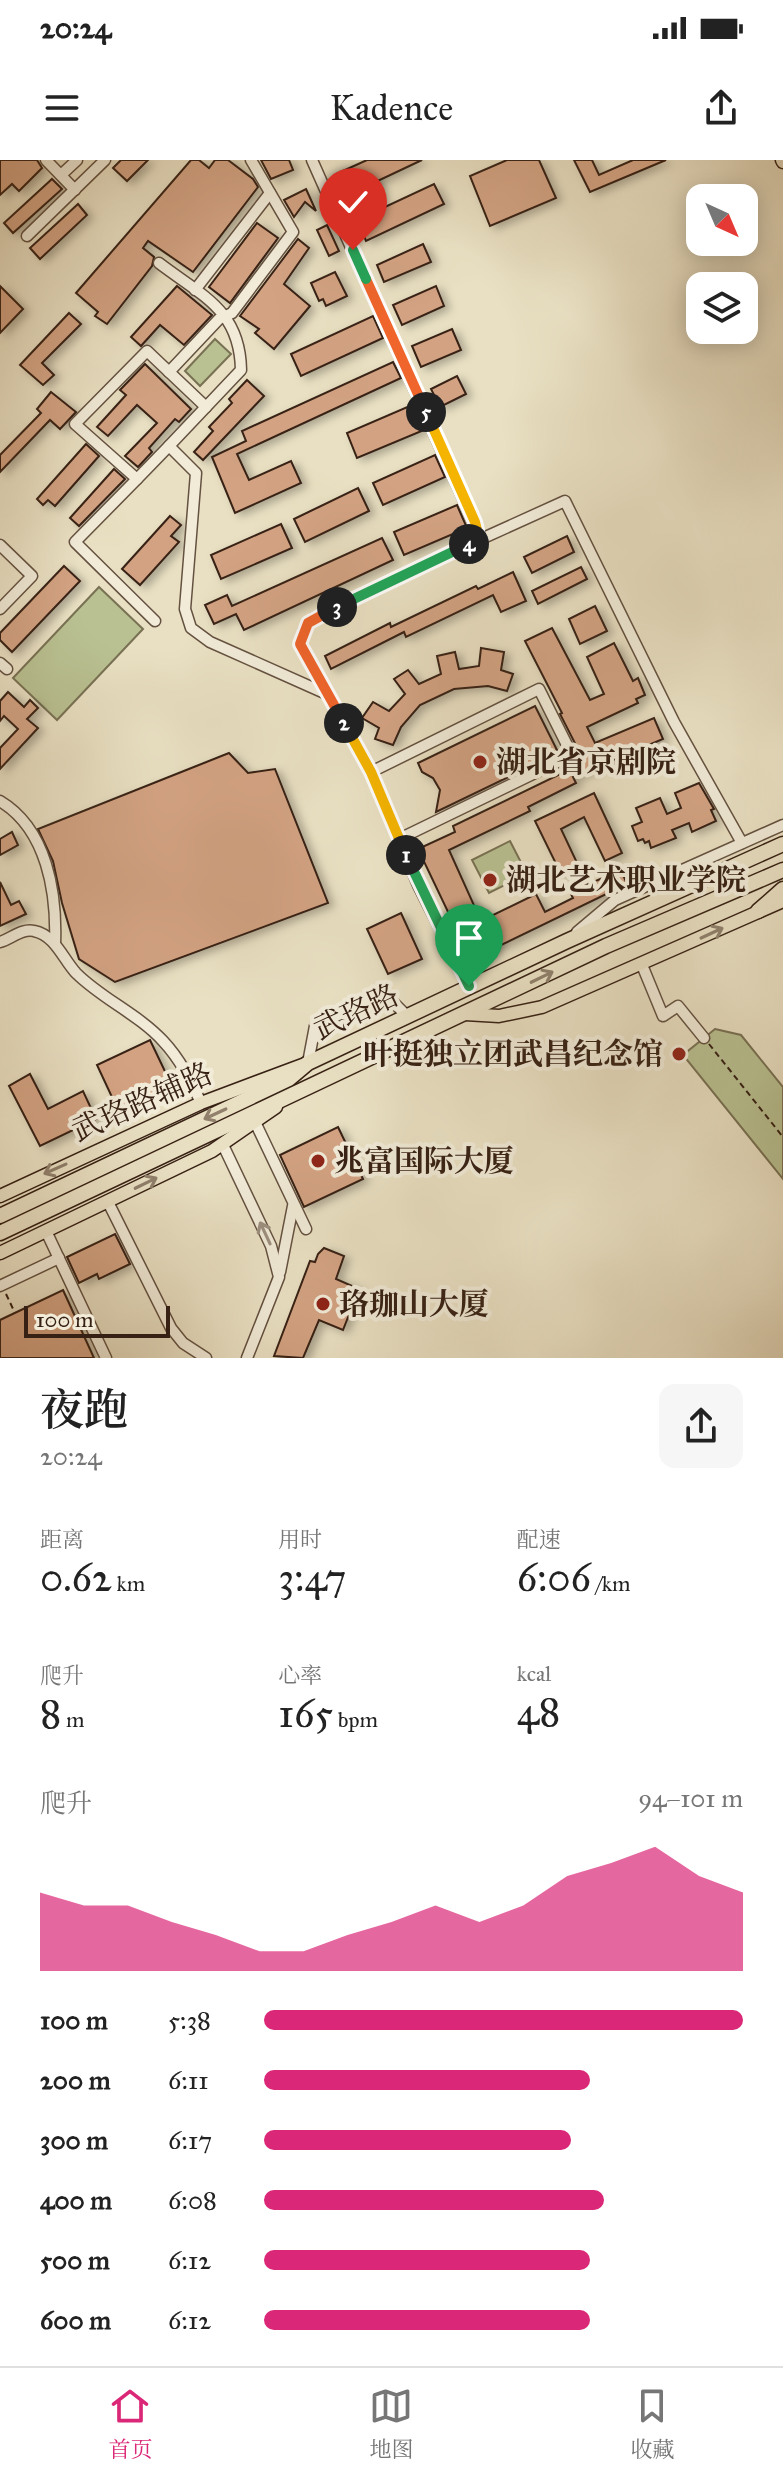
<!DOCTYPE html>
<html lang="zh">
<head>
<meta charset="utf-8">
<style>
  :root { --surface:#fff; --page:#f6f6f6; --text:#222; --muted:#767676; --line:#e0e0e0; --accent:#db2777 }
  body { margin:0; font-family:"IM FELL Great Primer","Noto Serif SC",serif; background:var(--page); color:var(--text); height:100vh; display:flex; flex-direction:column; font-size:30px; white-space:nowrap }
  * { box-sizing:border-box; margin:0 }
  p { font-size:26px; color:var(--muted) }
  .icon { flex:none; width:44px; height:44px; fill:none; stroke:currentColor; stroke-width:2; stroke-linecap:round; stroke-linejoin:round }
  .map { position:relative; height:1198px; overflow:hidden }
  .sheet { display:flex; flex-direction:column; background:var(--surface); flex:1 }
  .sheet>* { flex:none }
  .needle { width:52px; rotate:136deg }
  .buttons { position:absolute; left:686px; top:24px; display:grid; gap:16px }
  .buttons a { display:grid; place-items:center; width:72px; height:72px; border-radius:16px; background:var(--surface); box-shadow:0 4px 20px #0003; font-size:40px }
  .scale { position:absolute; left:24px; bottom:20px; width:146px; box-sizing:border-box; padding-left:8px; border:4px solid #372114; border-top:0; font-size:22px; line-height:28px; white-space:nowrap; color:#372114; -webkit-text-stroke:6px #f1ebd8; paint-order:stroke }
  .pin { position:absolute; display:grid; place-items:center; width:68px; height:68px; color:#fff; margin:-82px -34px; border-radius:50% 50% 50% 0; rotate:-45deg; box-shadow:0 0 8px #0007 }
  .pin .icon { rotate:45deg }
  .km { position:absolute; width:40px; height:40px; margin:-20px; border-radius:50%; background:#222; color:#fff; font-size:22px; line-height:40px; text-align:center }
  .round { display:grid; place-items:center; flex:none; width:84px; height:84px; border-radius:16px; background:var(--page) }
  .headline { display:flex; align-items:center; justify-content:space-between; height:136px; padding:0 40px }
  h1 { font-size:44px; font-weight:600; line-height:60px }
  .metrics { display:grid; grid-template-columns:repeat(3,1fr); gap:12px; height:136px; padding:8px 40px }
  .metrics div { display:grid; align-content:center }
  .metrics b { font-size:40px; font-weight:600 }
  .metrics small { font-size:22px; font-weight:400 }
  .metrics p { font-size:22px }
  .chart { height:224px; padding:16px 40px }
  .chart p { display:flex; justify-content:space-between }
  .chart svg { width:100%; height:144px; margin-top:8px; fill:var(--accent); opacity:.7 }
  ul { padding:0 40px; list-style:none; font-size:26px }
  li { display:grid; grid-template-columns:128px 96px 1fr; align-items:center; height:60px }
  li i { height:20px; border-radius:10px; background:var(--accent) }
  .status { display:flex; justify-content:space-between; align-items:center; height:56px; padding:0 40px; background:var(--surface); direction:ltr }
  .status svg { height:22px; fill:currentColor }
  header { display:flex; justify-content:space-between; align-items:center; height:104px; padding:0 40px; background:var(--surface); font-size:36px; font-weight:600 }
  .menu { display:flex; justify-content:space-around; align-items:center; height:112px; border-top:2px solid var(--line); background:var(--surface); font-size:22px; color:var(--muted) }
  .menu a { display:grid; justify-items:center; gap:4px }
  .menu .on { color:var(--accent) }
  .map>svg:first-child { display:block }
  .green { fill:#b9c192; stroke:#787153; stroke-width:2 }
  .building { fill:#d2a282; stroke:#372114; stroke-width:2; filter:url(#shadow) }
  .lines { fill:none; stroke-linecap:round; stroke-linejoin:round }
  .minor-casing { stroke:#645140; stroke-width:13 }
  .major-casing { stroke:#372114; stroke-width:15 }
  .highway-casing { stroke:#372114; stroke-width:17 }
  .path { stroke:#372114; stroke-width:2; stroke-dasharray:6 4; stroke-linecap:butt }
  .minor { stroke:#f1ebd8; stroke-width:10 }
  .major { stroke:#e9e0c3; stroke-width:12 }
  .highway { stroke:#e9e0c3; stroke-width:14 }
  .oneway { stroke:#90806c }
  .oneway2 { stroke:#9d9080 }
  .split-1-casing { stroke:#fff; stroke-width:16 }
  .split-2-casing { stroke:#fff; stroke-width:16 }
  .split-3-casing { stroke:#fff; stroke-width:16 }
  .split-4-casing { stroke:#fff; stroke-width:16 }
  .split-5-casing { stroke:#fff; stroke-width:16 }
  .split-6-casing { stroke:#fff; stroke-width:16 }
  .split-7-casing { stroke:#fff; stroke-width:16 }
  .split-1 { stroke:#22a559; stroke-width:10 }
  .split-2 { stroke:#f5b400; stroke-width:10 }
  .split-3 { stroke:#f0652b; stroke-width:10 }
  .split-4 { stroke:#22a559; stroke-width:10 }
  .split-5 { stroke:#f5b400; stroke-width:10 }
  .split-6 { stroke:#f0652b; stroke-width:10 }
  .split-7 { stroke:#22a559; stroke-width:10 }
  .poi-dot { fill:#8f2418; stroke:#f1ebd8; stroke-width:3 }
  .labels { text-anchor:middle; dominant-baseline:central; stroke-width:8; stroke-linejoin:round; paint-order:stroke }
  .poi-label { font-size:30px; font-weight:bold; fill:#372114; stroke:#f1ebd8; text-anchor:start }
  .street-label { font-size:30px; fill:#372114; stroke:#f1ebd8 }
</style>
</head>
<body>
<div class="status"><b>20:24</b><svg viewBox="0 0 49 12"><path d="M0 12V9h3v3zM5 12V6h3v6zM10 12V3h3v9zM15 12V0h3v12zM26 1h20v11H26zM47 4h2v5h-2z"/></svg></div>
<header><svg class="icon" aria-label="menu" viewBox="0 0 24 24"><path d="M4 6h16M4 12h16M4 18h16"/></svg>Kadence<svg class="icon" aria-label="share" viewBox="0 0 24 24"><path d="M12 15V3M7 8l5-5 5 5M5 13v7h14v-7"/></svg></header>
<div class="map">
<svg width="783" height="1198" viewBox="0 0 783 1198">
  <defs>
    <filter id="shadow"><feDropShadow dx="5.5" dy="3" stdDeviation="4" flood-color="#0004"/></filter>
  </defs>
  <rect width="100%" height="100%" fill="#e9e0c3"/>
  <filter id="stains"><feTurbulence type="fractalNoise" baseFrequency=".0025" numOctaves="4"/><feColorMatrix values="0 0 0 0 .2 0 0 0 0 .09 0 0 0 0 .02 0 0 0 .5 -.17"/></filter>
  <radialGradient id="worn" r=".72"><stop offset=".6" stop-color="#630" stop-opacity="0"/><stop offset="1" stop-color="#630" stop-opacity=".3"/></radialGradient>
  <g class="green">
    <path d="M215,179L231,194L200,226L185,211Z"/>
    <path d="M99,427L143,469L57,560L13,518Z"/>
    <path d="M510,681L527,714L489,733L472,700Z"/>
    <path d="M715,869L741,875L783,927V1019L683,895Z"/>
  </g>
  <g class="building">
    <path d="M0,0H37L42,8L19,31L12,24L0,35Z"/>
    <path d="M121,0H148L127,21L113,8Z"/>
    <path d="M191,0H199L209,8L215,0H228L253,19L258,27L193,112L148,81L143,88L154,97L152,106L107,164L95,156L98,152L76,133Z"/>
    <path d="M261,0H289L293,10L271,19Z"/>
    <path d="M367,0H422L346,36L336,14Z"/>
    <path d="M507,0H539L556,38L490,66L470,16Z"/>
    <path d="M574,0H592L599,15L633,0H666L590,32Z"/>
    <path d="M52,19L62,29L13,73L4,63Z"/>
    <path d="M434,24L444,44L366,81L357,60Z"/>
    <path d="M306,29L316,51L305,42L294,57L284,40Z"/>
    <path d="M78,44L87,55L40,99L30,88Z"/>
    <path d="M257,63L278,78L230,143L209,127Z"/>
    <path d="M327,65L339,91L329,96L317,70Z"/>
    <path d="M298,79L309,88L284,124L310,146L274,189L255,173L259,169L240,156Z"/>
    <path d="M423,84L431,102L384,122L377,105Z"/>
    <path d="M335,112L347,136L326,146L323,139L319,141L311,123Z"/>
    <path d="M0,126L23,149L0,173Z"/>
    <path d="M177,126L212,155L184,185L160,165L141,186L131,177Z"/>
    <path d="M436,126L444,146L402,165L393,145Z"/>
    <path d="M69,153L81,164L42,203L54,215L43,225L20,205Z"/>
    <path d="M373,156L383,178L301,216L291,194Z"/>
    <path d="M452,169L461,190L421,207L412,186Z"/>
    <path d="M393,202L401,218L237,294L249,320L291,301L301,323L235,353L212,297L246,281L242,271Z"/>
    <path d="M145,204L191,249L179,262L175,259L149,288L152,292L138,307L125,296L157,263L137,245L108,276L97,267L126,235L120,230Z"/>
    <path d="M457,216L466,234L440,247L431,229Z"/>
    <path d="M247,220L264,236L203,300L194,292L213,271L209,267L232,243L229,239Z"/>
    <path d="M51,232L76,252L60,269L50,260L0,312V295L41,253L37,249Z"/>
    <path d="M412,245L424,270L357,298L347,273Z"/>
    <path d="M86,284L99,296L55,346L48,340L43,345L37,339Z"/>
    <path d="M435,295L445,317L383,345L373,323Z"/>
    <path d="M114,309L125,319L79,366L70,358Z"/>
    <path d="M358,328L369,351L305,382L294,359Z"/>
    <path d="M457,345L467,368L404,395L394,372Z"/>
    <path d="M170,356L181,365L171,376L179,382L140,425L122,409Z"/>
    <path d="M281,364L292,388L221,419L211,395Z"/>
    <path d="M567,376L574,392L532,413L524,397Z"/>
    <path d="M382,378L393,400L244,470L236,454L214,464L205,445L227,435L232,446Z"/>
    <path d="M64,406L80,421L12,492L0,480V473Z"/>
    <path d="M581,407L587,419L538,444L532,431Z"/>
    <path d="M513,412L526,441L501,452L493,435L406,477L404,472L331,509L325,496L390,463L391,467L476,426L478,429Z"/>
    <path d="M595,446L607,471L580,484L569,459Z"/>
    <path d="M552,468L590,540L604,534L587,497L614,483L633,521L638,518L645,535L636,539L638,543L587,567L595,583L654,558L663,579L573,617L576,623L528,647L530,651L449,690L481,761L536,734L545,752L573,738L570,732L621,710L627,724L466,802L456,782L461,779L418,689L455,672L453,666L581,604L579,591L560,554L562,553L525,481Z"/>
    <path d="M481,488L504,492L501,510L513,514L507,531L488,526L454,529L420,545L401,567L393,585L375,579L379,568L362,558L373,542L389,551L405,534L394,519L408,510L419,524L441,514L437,496L455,492L459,509L479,506Z"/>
    <path d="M8,532L24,547L30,540L38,548L27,559L38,568L0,609V588L18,569L4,556L0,561V541Z"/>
    <path d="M535,546L557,590L530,603L531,606L436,652L440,630L433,618L422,612L418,603Z"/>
    <path d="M229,593L248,613L275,609L328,743L115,822L79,799L62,743L53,701L38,669Z"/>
    <path d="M699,623L714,649L711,650L716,661L692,672L689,663L672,670L676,678L651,688L649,681L645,683L643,679L638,681L632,666L642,662L636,648L660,638L667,654L681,648L675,633Z"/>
    <path d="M594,633L622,693L605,701L584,657L561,669L579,707L562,716L535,661Z"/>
    <path d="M12,672L18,685L0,695V679Z"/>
    <path d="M0,722L11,745L19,741L26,754L0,766Z"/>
    <path d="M401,753L422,799L388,814L367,769Z"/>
    <path d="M150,880L172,926L118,950L97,905Z"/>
    <path d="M30,914L48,949L83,931L96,959L40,986L9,926Z"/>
    <path d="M338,967L363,1019L304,1047L280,995Z"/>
    <path d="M115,1074L130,1104L99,1119L97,1114L79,1123L67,1097Z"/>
    <path d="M324,1088L344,1096L336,1119L359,1129L343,1170L319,1160L303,1198L274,1196L310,1101L315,1102L318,1094Z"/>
    <path d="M63,1130L94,1198H0V1160Z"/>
  </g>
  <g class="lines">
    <defs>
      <g id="minor">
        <path d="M46,0L75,30"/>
        <path d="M312,0L477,370L469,384L314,458L304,470L300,484L371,612L418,725L469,826"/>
        <path d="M61,15L77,0"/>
        <path d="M27,76L105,0"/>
        <path d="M159,103C202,136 240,150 241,210L169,286"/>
        <path d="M195,130L270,33"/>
        <path d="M169,212L219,159L232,153L293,72L251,0"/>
        <path d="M206,247L147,191L75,264L137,319L169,286L196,313L185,449L191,468L210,482L329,535"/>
        <path d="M137,319L75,382L155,461"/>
        <path d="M470,384L565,341L674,562L742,683"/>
        <path d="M0,385L32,416L0,449"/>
        <path d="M0,503L7,509"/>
        <path d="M371,612L539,529L572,595L399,679"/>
        <path d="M0,641C47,669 57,733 55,784"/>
        <path d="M577,772L615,740L783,665"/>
        <path d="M0,782C11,779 22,768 34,771C55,775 63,799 76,813C102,839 138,854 163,881C180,899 191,921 201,943"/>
        <path d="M642,805L663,856L678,846L704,878"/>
        <path d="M308,903L315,866L370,840L387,836L407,856"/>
        <path d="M255,962L306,1069"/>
        <path d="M223,985L271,1086L279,1117L247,1198"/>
        <path d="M108,1042L171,1168L183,1183L206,1198"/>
        <path d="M46,1071L106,1198"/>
        <path d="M280,1112L293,1046"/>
        <path d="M0,1126L59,1098"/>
      </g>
      <g id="major">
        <path d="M782,0L783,2"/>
        <path d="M465,854L499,856L542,847L783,741"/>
        <path d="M0,1036L201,943L305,904"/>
        <path d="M0,1093L212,991L276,947"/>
      </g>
      <g id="highway">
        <path d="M758,751L783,729"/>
        <path d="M0,1056L289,919L308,903L567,781L783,684"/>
        <path d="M0,1073L606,786L783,710"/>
      </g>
    </defs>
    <use href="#minor" class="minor-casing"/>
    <use href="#major" class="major-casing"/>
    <use href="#highway" class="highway-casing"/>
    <g class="path">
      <path d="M709,884L783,977"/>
      <path d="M6,1134L15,1153"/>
    </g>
    <use href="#minor" class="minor"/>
    <use href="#major" class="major"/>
    <use href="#highway" class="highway"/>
  </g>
  <defs><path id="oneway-shaft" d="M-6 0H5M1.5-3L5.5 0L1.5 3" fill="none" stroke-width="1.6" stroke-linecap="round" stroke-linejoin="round" transform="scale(2)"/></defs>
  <g class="oneway">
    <use href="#oneway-shaft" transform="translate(712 773) rotate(-25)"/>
    <use href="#oneway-shaft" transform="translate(542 817) rotate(-26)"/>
    <use href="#oneway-shaft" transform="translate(215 954) rotate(155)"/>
    <use href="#oneway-shaft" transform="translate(55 1009) rotate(156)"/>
    <use href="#oneway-shaft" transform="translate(146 1023) rotate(-26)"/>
  </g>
  <use class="oneway2" href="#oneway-shaft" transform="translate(265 1073) rotate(-115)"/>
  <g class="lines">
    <defs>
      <path id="split-1" d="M406,695L469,826"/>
      <path id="split-2" d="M344,563L371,612L406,695"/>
      <path id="split-3" d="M337,447L308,463L300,484L344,563"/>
      <path id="split-4" d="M337,447L469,384"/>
      <path id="split-5" d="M426,252L475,362L477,370L469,384"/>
      <path id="split-6" d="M366,119L426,252"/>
      <path id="split-7" d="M353,90L366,119"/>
    </defs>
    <use href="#split-1" class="split-1-casing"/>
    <use href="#split-2" class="split-2-casing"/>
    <use href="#split-3" class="split-3-casing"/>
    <use href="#split-4" class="split-4-casing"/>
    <use href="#split-5" class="split-5-casing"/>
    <use href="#split-6" class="split-6-casing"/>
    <use href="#split-7" class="split-7-casing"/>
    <use href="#split-1" class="split-1"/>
    <use href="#split-2" class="split-2"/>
    <use href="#split-3" class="split-3"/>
    <use href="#split-4" class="split-4"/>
    <use href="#split-5" class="split-5"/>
    <use href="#split-6" class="split-6"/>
    <use href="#split-7" class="split-7"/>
  </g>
  <g class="poi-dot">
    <circle cx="480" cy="602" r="8"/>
    <circle cx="490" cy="720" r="8"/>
    <circle cx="679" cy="894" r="8"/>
    <circle cx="318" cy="1001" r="8"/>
    <circle cx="323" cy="1144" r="8"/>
  </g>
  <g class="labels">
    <g class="poi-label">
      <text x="496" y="602">湖北省京剧院</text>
      <text x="506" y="720">湖北艺术职业学院</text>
      <text x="663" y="894" text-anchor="end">叶挺独立团武昌纪念馆</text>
      <text x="334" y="1001">兆富国际大厦</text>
      <text x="339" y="1144">珞珈山大厦</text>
    </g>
    <g class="street-label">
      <text transform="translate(356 852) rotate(-25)">武珞路</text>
      <text transform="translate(142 942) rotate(-24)">武珞路辅路</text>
    </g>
  </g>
  <rect width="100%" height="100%" filter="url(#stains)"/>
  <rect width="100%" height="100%" fill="url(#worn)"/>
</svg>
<div class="buttons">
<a><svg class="needle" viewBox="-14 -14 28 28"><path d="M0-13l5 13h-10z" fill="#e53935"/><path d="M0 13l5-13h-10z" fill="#767676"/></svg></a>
<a><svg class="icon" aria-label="layers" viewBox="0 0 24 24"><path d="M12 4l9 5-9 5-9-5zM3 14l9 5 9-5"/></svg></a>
</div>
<div class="scale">100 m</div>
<div class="pin" style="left:469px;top:826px;background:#1e9e55"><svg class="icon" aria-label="arrive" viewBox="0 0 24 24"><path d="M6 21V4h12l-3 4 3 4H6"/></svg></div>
<div class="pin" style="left:353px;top:90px;background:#d93025"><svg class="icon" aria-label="check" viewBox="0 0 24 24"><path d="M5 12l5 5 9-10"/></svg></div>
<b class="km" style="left:406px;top:695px">1</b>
<b class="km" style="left:344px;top:563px">2</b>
<b class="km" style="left:337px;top:447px">3</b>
<b class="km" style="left:469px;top:384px">4</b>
<b class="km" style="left:426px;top:252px">5</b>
</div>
<section class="sheet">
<div class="headline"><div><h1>夜跑</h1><p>20:24</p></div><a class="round"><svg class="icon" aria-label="share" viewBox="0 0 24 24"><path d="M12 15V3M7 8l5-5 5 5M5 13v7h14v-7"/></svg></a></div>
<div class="metrics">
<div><p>距离</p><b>0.62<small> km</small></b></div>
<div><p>用时</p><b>3:47</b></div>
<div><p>配速</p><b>6:06<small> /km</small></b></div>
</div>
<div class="metrics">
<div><p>爬升</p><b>8<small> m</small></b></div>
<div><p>心率</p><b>165<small> bpm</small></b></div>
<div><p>kcal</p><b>48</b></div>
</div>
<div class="chart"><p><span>爬升</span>94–101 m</p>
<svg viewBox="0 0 160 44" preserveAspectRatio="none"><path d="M0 44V20L10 24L20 24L30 29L40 33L50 38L60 38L70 33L80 29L90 24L100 29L110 24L120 15L130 11L140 6L150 15L160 20V44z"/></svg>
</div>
<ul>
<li><b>100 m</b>5:38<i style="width:100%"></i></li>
<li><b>200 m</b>6:11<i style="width:68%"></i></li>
<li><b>300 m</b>6:17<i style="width:64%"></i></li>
<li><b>400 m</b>6:08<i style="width:71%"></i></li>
<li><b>500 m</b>6:12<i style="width:68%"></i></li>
<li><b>600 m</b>6:12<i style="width:68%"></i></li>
</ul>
</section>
<nav class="menu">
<a class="on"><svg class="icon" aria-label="home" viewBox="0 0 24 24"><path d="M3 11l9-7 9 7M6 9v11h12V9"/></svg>首页</a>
<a><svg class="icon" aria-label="map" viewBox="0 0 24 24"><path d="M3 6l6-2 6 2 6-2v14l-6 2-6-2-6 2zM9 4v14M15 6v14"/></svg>地图</a>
<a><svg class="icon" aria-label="saved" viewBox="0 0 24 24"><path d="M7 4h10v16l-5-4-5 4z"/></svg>收藏</a>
</nav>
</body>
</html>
